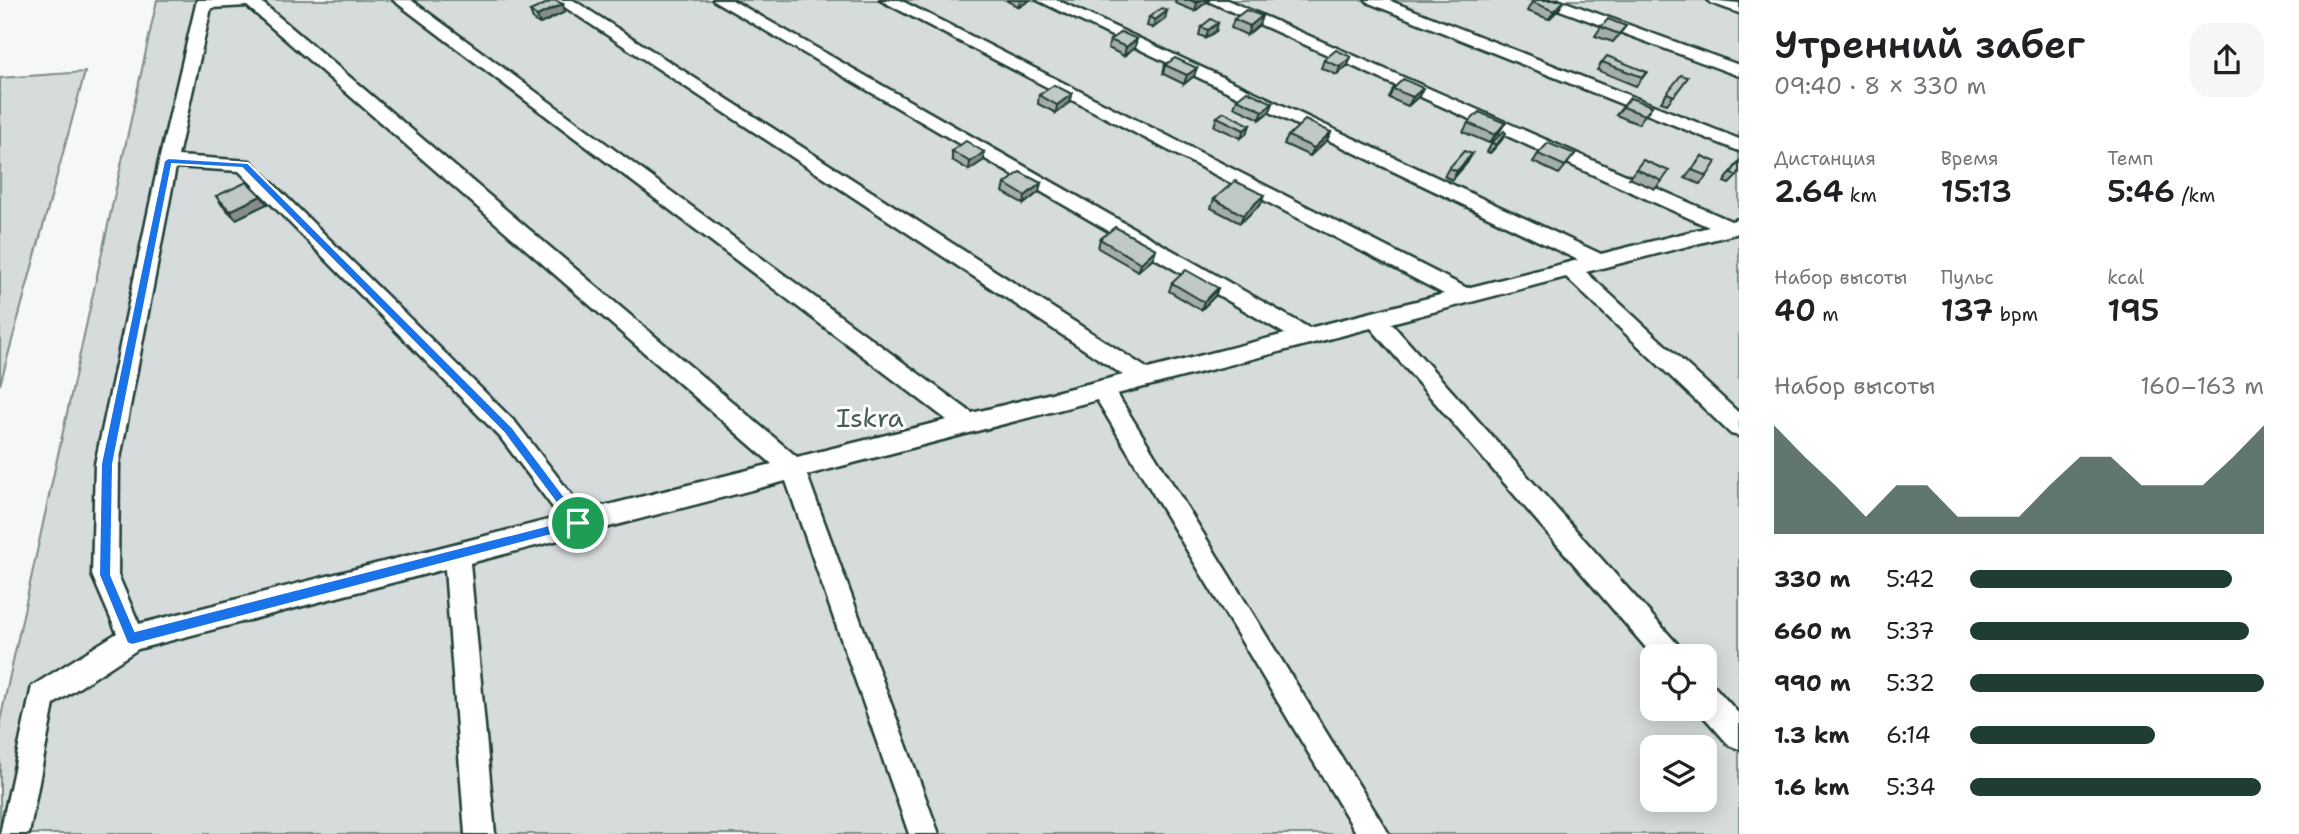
<!DOCTYPE html>
<html lang="ru">
<head>
<meta charset="utf-8">
<style>
  :root { --surface:#fff; --page:#f6f6f6; --text:#202124; --muted:#757577; --accent:#1f3d34 }
  body { margin:0; font-family:"Shantell Sans",sans-serif; background:var(--page); color:var(--text); height:100vh; display:flex; flex-direction:column; font-size:26px; white-space:nowrap }
  * { box-sizing:border-box; margin:0 }
  p { font-size:23px; color:var(--muted) }
  .icon { flex:none; width:38px; height:38px; fill:none; stroke:currentColor; stroke-width:2; stroke-linecap:round; stroke-linejoin:round }
  .map { position:relative; flex:1; overflow:hidden }
  .sheet { display:flex; flex-direction:column; background:var(--surface); width:560px }
  .sheet>* { flex:none }
  .tools { position:absolute; left:1640px; top:644px; display:grid; gap:14px }
  .tools a { display:grid; place-items:center; width:77px; height:77px; border-radius:14px; background:var(--surface); box-shadow:0 4px 18px #0003; font-size:35px }
  .pin { position:absolute; display:grid; place-items:center; width:60px; height:60px; color:#fff; margin:-30px; border:4px solid #fff; border-radius:50%; box-shadow:0 2px 7px #0007 }
  .round { display:grid; place-items:center; flex:none; width:74px; height:74px; border-radius:21px; background:var(--page) }
  .overview { display:flex; align-items:center; justify-content:space-between; height:119px; padding:0 35px }
  h1 { font-size:38px; font-weight:600; line-height:52px }
  .metrics { display:grid; grid-template-columns:repeat(3,1fr); gap:10px; height:119px; padding:7px 35px }
  .metrics div { display:grid; align-content:center }
  .metrics b { font-size:30px; font-weight:600 }
  .metrics small { font-size:19px; font-weight:400 }
  .metrics p { font-size:19px }
  .chart { height:196px; padding:14px 35px }
  .chart p { display:flex; justify-content:space-between }
  .chart svg { width:100%; height:126px; margin-top:7px; fill:var(--accent); opacity:.7 }
  ul { padding:0 35px; list-style:none; font-size:23px }
  li { display:grid; grid-template-columns:112px 84px 1fr; align-items:center; height:52px }
  li i { height:18px; border-radius:9px; background:var(--accent) }
  main { display:flex; flex:1; min-height:0 }
  .map>svg:first-child { display:block }
  .green { fill:#d6dcdb; stroke:#7a8c88; stroke-width:2; fill-rule:evenodd }
  .lines { fill:none; stroke-linecap:round; stroke-linejoin:round }
  .service-casing { stroke:#1f3d34; stroke-width:5 }
  .service { fill:#fff; fill-rule:evenodd }
  .wall { fill:#a5adaa; stroke:#1f3d34; stroke-width:2 }
  .shaded-wall { fill:#868d8b; stroke:#1f3d34; stroke-width:2 }
  .building { fill:#c0c9c6; stroke:#1f3d34; stroke-width:2 }
  .route { fill:#1a73e8; stroke:#fff; stroke-width:2; fill-rule:evenodd }
  .labels { text-anchor:middle; dominant-baseline:central; stroke-width:6; stroke-linejoin:round; paint-order:stroke }
  .park-label { font-size:26px; fill:#445d55; stroke:#fff }
</style>
</head>
<body>
<main>
<div class="map">
<svg width="1739" height="834" viewBox="0 0 1739 834">
  <rect width="100%" height="100%" fill="#f6f7f7"/>
  <filter id="ink" filterUnits="userSpaceOnUse"><feTurbulence type="fractalNoise" baseFrequency=".0143" numOctaves="2"/><feDisplacementMap in="SourceGraphic" scale="14" xChannelSelector="R" yChannelSelector="G"/><feConvolveMatrix kernelMatrix="1 2 1 2 8 2 1 2 1" color-interpolation-filters="sRGB"/></filter>
  <g filter="url(#ink)">
    <g class="green">
      <path d="M157,0H1739V834H0V721ZM1652,656H1704V709H1652ZM1652,747H1704V800H1652Z"/>
      <path d="M85,72L0,385V78Z"/>
    </g>
    <g class="lines">
      <defs>
        <g id="service">
          <path d="M197,0H259L797,457L947,420L393,0H411L972,413L1123,375L554,0H573L1148,369L1285,334L713,0H732L1309,328L1444,294L880,0H900L1467,288L1578,260L1037,0H1057L1601,254L1709,227L1206,0H1227L1731,221L1739,219V233L1586,272L1739,413V436L1731,434L1566,277L1391,323L1680,647L1683,656H1653L1371,328L1117,394L1389,834H1357L1097,400L807,475L939,834H909L786,481L470,563L495,834H465L445,569L138,649L54,704L29,834H0L32,686L117,633L92,575L95,464L159,161ZM247,6L772,464L584,511L516,423L250,161L178,156L211,8ZM176,167L239,171L500,437L560,517L139,624L118,575L119,464Z"/>
          <path d="M1366,0H1388L1739,139V151L1369,3Z"/>
          <path d="M1538,0H1560L1739,65V76L1541,3Z"/>
          <path d="M1708,0L1739,3V13L1711,3Z"/>
          <path d="M1704,683L1714,686L1739,714V749L1729,745L1697,709H1704Z"/>
        </g>
      </defs>
      <use href="#service" class="service-casing"/>
      <use href="#service" class="service"/>
    </g>
    <g class="wall">
      <path d="M1007,0H1030L1019,7L1007,1Z"/>
      <path d="M1176,0H1209L1195,11L1175,3Z"/>
      <path d="M1532,2L1559,9L1549,19L1527,11Z"/>
      <path d="M530,11L565,12L540,24L533,20Z"/>
      <path d="M1149,17L1165,19L1153,28L1147,26Z"/>
      <path d="M1234,19L1259,25L1247,35L1231,28Z"/>
      <path d="M1626,26L1613,42L1595,36L1601,27Z"/>
      <path d="M1201,27L1216,31L1206,38L1199,35Z"/>
      <path d="M1110,40L1135,47L1124,56L1108,48Z"/>
      <path d="M1351,57L1348,65L1337,75L1321,68L1324,60Z"/>
      <path d="M1602,62L1647,72L1636,86L1597,70Z"/>
      <path d="M1165,65L1194,76L1184,84L1163,74Z"/>
      <path d="M1688,77L1667,104L1661,102L1667,93Z"/>
      <path d="M1393,89L1419,96L1408,106L1389,98Z"/>
      <path d="M1072,94L1070,102L1056,113L1038,104L1039,95Z"/>
      <path d="M1630,98L1652,106L1638,124L1616,115Z"/>
      <path d="M1237,99L1273,103L1270,111L1260,119L1234,107Z"/>
      <path d="M1217,117L1250,125L1247,133L1241,138L1214,126Z"/>
      <path d="M1468,123H1505L1500,131L1489,143L1463,132Z"/>
      <path d="M1331,132L1327,140L1310,156L1284,144L1288,136Z"/>
      <path d="M1506,133L1501,141L1490,153L1487,152L1492,143Z"/>
      <path d="M952,151L984,152V160L969,170L952,160Z"/>
      <path d="M1472,154L1467,163L1452,180L1444,176L1449,168Z"/>
      <path d="M1538,154H1575L1559,174L1533,162Z"/>
      <path d="M1702,156L1707,176L1700,184L1685,178Z"/>
      <path d="M1643,160L1662,181L1655,189L1629,178Z"/>
      <path d="M1739,161V172L1737,176L1729,184L1724,182Z"/>
      <path d="M1005,184L1039,192L1024,204L1003,192Z"/>
      <path d="M1264,195L1261,204L1240,223L1211,208L1214,199Z"/>
      <path d="M216,196H261L267,204L236,219L222,205Z"/>
      <path d="M1100,239L1156,249L1153,258L1138,271L1098,248Z"/>
      <path d="M1172,283L1218,288L1215,296L1201,310L1169,291Z"/>
    </g>
    <g class="shaded-wall">
      <path d="M1020,0H1030L1019,7Z"/>
      <path d="M1201,0H1209L1195,11L1197,3Z"/>
      <path d="M1564,1L1559,9L1549,19L1554,11Z"/>
      <path d="M563,4L565,12L540,24L537,16Z"/>
      <path d="M1167,11L1165,19L1153,28L1155,20Z"/>
      <path d="M1262,16L1259,25L1247,35L1250,26Z"/>
      <path d="M1218,23L1216,31L1206,38L1208,30Z"/>
      <path d="M1137,39L1135,47L1124,56L1126,47Z"/>
      <path d="M1351,57L1348,65L1337,75L1340,67Z"/>
      <path d="M1197,68L1194,76L1184,84L1187,75Z"/>
      <path d="M1423,88L1419,96L1408,106L1413,97Z"/>
      <path d="M1072,94L1070,102L1056,113L1057,105Z"/>
      <path d="M1273,103L1270,111L1260,119L1263,111Z"/>
      <path d="M1505,123L1500,131L1489,143L1495,135Z"/>
      <path d="M1250,125L1247,133L1241,138L1244,130Z"/>
      <path d="M1331,132L1327,140L1310,156L1314,148Z"/>
      <path d="M1506,133L1501,141L1490,153L1496,145Z"/>
      <path d="M984,152V160L969,170L970,162Z"/>
      <path d="M1472,154L1467,163L1452,180L1457,171Z"/>
      <path d="M1041,183L1039,192L1024,204L1025,196Z"/>
      <path d="M1264,195L1261,204L1240,223L1243,215Z"/>
      <path d="M261,196L267,204L236,219L230,211Z"/>
      <path d="M1156,249L1153,258L1138,271L1141,263Z"/>
      <path d="M1218,288L1215,296L1201,310L1204,302Z"/>
    </g>
    <g class="building">
      <path d="M554,0L563,4L537,16L530,11Z"/>
      <path d="M1190,0H1201L1197,3Z"/>
      <path d="M1534,0H1562L1564,1L1554,11L1532,2Z"/>
      <path d="M1162,8L1167,11L1155,20L1149,17Z"/>
      <path d="M1246,10L1262,16L1250,26L1234,19Z"/>
      <path d="M1211,19L1218,23L1208,30L1201,27Z"/>
      <path d="M1608,19L1626,26L1619,34L1601,27Z"/>
      <path d="M1121,32L1137,39L1126,47L1110,40Z"/>
      <path d="M1336,50L1351,57L1340,67L1324,60Z"/>
      <path d="M1607,56L1647,72L1642,77L1602,62Z"/>
      <path d="M1175,58L1197,68L1187,75L1165,65Z"/>
      <path d="M1681,75L1688,77L1674,96L1667,93Z"/>
      <path d="M1403,79L1423,88L1413,97L1393,89Z"/>
      <path d="M1054,85L1072,94L1057,105L1039,95Z"/>
      <path d="M1247,91L1273,103L1263,111L1237,99Z"/>
      <path d="M1630,98L1652,106L1645,115L1623,107Z"/>
      <path d="M1224,112L1250,125L1244,130L1217,117Z"/>
      <path d="M1479,112L1505,123L1495,135L1468,123Z"/>
      <path d="M1305,120L1331,132L1314,148L1288,136Z"/>
      <path d="M1504,131L1506,133L1496,145L1492,143Z"/>
      <path d="M966,141L984,152L970,162L952,151Z"/>
      <path d="M1548,143L1575,154L1565,166L1538,154Z"/>
      <path d="M1464,151L1472,154L1457,171L1449,168Z"/>
      <path d="M1702,156L1716,162L1707,176L1692,170Z"/>
      <path d="M1643,160L1669,171L1662,181L1636,169Z"/>
      <path d="M1739,162V172L1737,176L1731,173Z"/>
      <path d="M1020,172L1041,183L1025,196L1005,184Z"/>
      <path d="M1235,181L1264,195L1243,215L1214,199Z"/>
      <path d="M247,182L261,196L230,211L216,196Z"/>
      <path d="M1115,227L1156,249L1141,263L1100,239Z"/>
      <path d="M1186,270L1218,288L1204,302L1172,283Z"/>
    </g>
  </g>
  <path class="route" d="M168,158L248,163L512,427L582,520V527L132,645L127,643L99,575L101,464L164,161ZM172,164L242,168L504,433L569,520L135,631L111,575L113,464Z"/>
  <g class="labels">
    <g class="park-label">
      <text x="870" y="417">Iskra</text>
    </g>
  </g>
</svg>
<div class="tools">
<a><svg class="icon" aria-label="locate" viewBox="0 0 24 24"><circle cx="12" cy="12" r="6"/><path d="M12 2v4M12 18v4M2 12h4M18 12h4"/></svg></a>
<a><svg class="icon" aria-label="layers" viewBox="0 0 24 24"><path d="M12 4l9 5-9 5-9-5zM3 14l9 5 9-5"/></svg></a>
</div>
<div class="pin" style="left:578px;top:523px;background:#1e9e55"><svg class="icon" aria-label="arrive" viewBox="0 0 24 24"><path d="M6 21V4h12l-3 4 3 4H6"/></svg></div>
</div>
<section class="sheet">
<div class="overview"><div><h1>Утренний забег</h1><p>09:40 · 8 × 330 m</p></div><a class="round"><svg class="icon" aria-label="share" viewBox="0 0 24 24"><path d="M12 15V3M7 8l5-5 5 5M5 13v7h14v-7"/></svg></a></div>
<div class="metrics">
<div><p>Дистанция</p><b>2.64<small> km</small></b></div>
<div><p>Время</p><b>15:13</b></div>
<div><p>Темп</p><b>5:46<small> /km</small></b></div>
</div>
<div class="metrics">
<div><p>Набор высоты</p><b>40<small> m</small></b></div>
<div><p>Пульс</p><b>137<small> bpm</small></b></div>
<div><p>kcal</p><b>195</b></div>
</div>
<div class="chart"><p><span>Набор высоты</span>160–163 m</p>
<svg viewBox="0 0 160 44" preserveAspectRatio="none"><path d="M0 44V6L10 17L20 27L30 38L40 27L50 27L60 38L70 38L80 38L90 27L100 17L110 17L120 27L130 27L140 27L150 17L160 6V44z"/></svg>
</div>
<ul>
<li><b>330 m</b>5:42<i style="width:89%"></i></li>
<li><b>660 m</b>5:37<i style="width:95%"></i></li>
<li><b>990 m</b>5:32<i style="width:100%"></i></li>
<li><b>1.3 km</b>6:14<i style="width:63%"></i></li>
<li><b>1.6 km</b>5:34<i style="width:99%"></i></li>
</ul>
</section>
</main>
</body>
</html>
